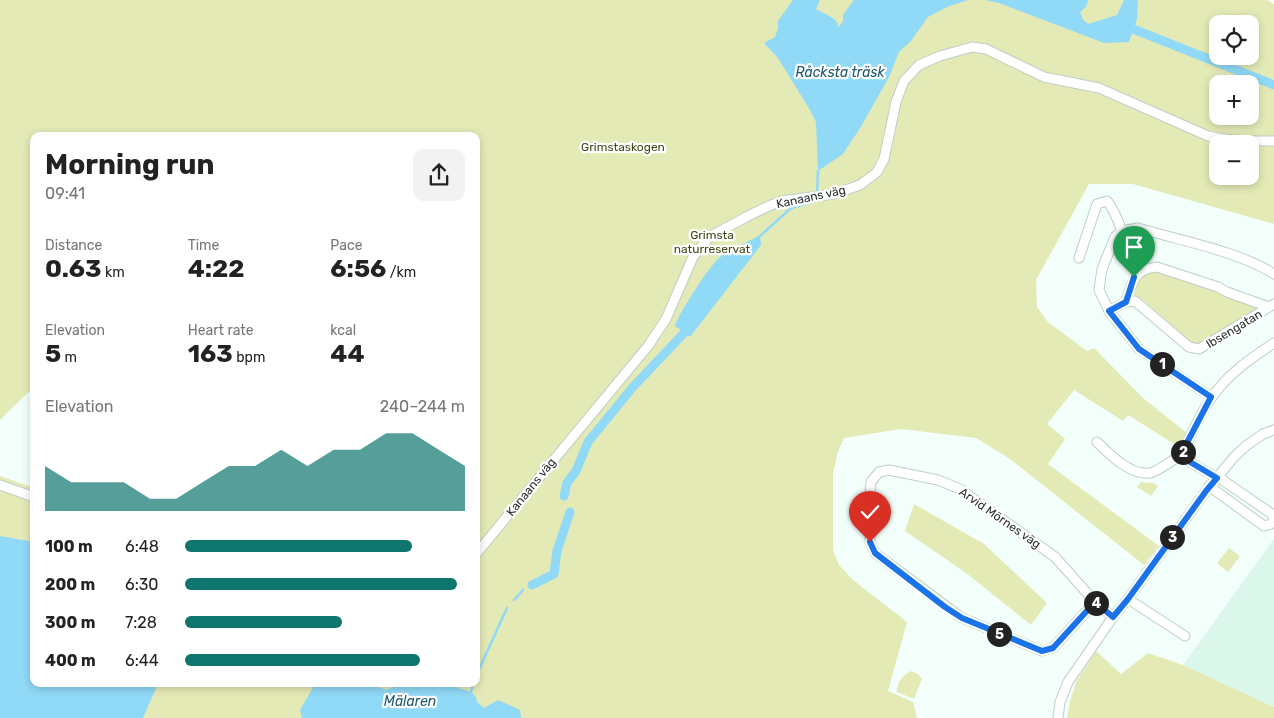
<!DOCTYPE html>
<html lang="en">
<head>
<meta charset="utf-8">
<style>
  :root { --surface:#fff; --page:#f2f2f2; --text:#222; --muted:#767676; --accent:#0f766e }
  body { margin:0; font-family:Rubik,sans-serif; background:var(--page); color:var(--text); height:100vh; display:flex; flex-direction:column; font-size:19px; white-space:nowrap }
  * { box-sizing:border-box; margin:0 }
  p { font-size:16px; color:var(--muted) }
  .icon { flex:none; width:28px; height:28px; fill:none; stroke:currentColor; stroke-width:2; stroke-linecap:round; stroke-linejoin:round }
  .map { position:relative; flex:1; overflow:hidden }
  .sheet { position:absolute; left:30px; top:132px; width:450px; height:555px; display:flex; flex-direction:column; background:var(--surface); border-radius:10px; box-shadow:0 2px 8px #0003 }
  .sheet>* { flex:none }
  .controls { position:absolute; left:1209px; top:15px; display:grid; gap:10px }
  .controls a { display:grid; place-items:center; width:50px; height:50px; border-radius:10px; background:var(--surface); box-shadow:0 2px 8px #0003; font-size:25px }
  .pin { position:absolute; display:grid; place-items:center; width:42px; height:42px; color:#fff; margin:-51px -21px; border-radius:50% 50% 50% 0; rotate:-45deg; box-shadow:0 0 5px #0007 }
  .pin .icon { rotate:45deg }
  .km { position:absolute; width:25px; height:25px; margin:-12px; border-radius:50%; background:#222; color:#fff; font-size:14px; line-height:25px; text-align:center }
  .round { display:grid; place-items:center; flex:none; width:52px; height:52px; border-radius:10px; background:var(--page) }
  .summary { display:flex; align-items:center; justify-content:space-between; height:85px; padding:0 15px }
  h1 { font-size:28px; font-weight:700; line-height:38px }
  .metrics { display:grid; grid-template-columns:repeat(3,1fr); gap:8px; height:85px; padding:5px 15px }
  .metrics div { display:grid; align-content:center }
  .metrics b { font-size:25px; font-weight:700 }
  .metrics small { font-size:14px; font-weight:400 }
  .metrics p { font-size:14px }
  .chart { height:140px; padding:10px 15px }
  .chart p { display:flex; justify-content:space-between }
  .chart svg { width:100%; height:90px; margin-top:5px; fill:var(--accent); opacity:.7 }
  ul { padding:0 15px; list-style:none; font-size:16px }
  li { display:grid; grid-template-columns:80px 60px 1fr; align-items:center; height:38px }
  li i { height:12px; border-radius:6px; background:var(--accent) }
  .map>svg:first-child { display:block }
  .built { fill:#dbf6eb }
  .green { fill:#e4eab6; fill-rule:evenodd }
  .water { fill:#90d9f7 }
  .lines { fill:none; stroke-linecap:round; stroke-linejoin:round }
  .stream { stroke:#90d9f7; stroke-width:2.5 }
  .canal { stroke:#90d9f7; stroke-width:9 }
  .minor-casing { stroke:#bdcfc7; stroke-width:11 }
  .minor { stroke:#fff; stroke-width:9 }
  .route-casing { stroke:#fff; stroke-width:10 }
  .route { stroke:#1a73e8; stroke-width:6 }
  .labels { text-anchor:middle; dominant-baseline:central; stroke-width:4.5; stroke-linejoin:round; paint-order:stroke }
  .park-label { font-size:12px; fill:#444717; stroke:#fff }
  .street-label { font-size:12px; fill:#282f2c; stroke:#fff }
  .water-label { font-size:14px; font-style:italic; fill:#1f596e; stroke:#fff }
</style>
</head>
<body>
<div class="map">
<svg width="1274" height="718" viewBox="0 0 1274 718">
  <rect width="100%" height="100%" fill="#f3fffa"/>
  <path class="built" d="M1274,539V707L1183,665Z"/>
  <g class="green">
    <path d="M0,0H1267L1274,4V224L1133,184H1089L1036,280L1037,307L1048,322L1087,351L1094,348L1143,398L1187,433L1179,447L1128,415L1123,421L1074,390L1047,424L1065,439L1048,464L1159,546L1144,565L1010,459L976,438L901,429L844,438L838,452L833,473V550L839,565L853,580L907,622L888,691L913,702L917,718H10L34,684H476V136H34V387L0,420ZM1218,24H1250V56H1218ZM1218,84H1250V116H1218ZM1218,144H1250V176H1218Z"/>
    <path d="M1157,268L1217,289L1219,293L1260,307L1261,310L1198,344L1191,342L1143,300L1131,294L1136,279Z"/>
    <path d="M0,476L34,488V655L0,642Z"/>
    <path d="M1141,482L1153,483L1158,486L1151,496L1137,487Z"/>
    <path d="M914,504L984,544L1047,603L1031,625L966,573L905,531Z"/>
    <path d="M1229,548L1240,556L1228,572L1217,563Z"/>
    <path d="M1096,651L1121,674L1148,653L1183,665L1274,707V718H1067L1070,702L1076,682Z"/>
    <path d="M911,671L918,674L922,679L914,699L897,692C897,682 902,676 911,671Z"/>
  </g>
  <g class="water">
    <path d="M793,0H820L816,9C825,15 836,16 839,27L843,21V15L854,0H968L947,7L928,17L911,41L899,52L889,77L862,125L843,154L818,171L816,122L810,110L778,58L764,43L775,37L778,29V21Z"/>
    <path d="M985,0H1088L1086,7L1080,12L1083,20L1088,24L1117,15L1124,0H1138L1137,19L1129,42L1104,43L999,3Z"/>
    <path d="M760,235L761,245L690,337L675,326C677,316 710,265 719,258C730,249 748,242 760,235Z"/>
    <path d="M0,536L34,542V684H158L143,718H0Z"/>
    <path d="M315,684H369L387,690L398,684H447L471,692L476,697L477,702L484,708L498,700L520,710L521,718H302L300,710Z"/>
  </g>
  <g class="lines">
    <g class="stream">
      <path d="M817,194L818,171"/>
      <path d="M760,236L791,208L815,201"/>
      <path d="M514,600L523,590"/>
      <path d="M476,676L507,608"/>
      <path d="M471,692L473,684"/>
    </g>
    <g class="canal">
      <path d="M1133,29L1274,85"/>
      <path d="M564,496L567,483L576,471L588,442L632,388L684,333"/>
      <path d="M532,585L554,574L557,551L570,512"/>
    </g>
    <defs>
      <g id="minor">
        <path d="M1079,258L1097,204L1107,201C1115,210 1117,220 1122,231"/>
        <path d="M1126,302C1132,283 1133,269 1157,267L1218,287L1227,292L1269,307"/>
        <path d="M1109,311L1126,302L1135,301L1189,347L1199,349L1274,304"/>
        <path d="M1211,397L1139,349L1109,311L1099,290L1102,269L1115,237L1122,231L1138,228L1149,231C1187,242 1242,253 1274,274"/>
        <path d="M1097,442C1109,454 1131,476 1150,473C1157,472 1172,460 1180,456L1217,478"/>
        <path d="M1180,456C1191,437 1199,415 1212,397C1228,374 1251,358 1274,343"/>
        <path d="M0,485L34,497"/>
        <path d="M1209,486L1264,526L1271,524L1274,520L1272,514L1218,477"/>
        <path d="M476,554L648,346L666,319L693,257L709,237L748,216L771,205L782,201L834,194L860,185L877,172L884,159L896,102L904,81L919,65L940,56L972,47L986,49L1044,77L1099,88L1208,136C1230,141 1251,141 1274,141"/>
        <path d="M1128,599L1185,636"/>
        <path d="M1095,602L1055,557L960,489L938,480L889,470L879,472L871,482L870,494V542L875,553L962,618L1042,651L1053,648L1095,602L1113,617"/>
        <path d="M1058,718L1060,702L1068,682L1113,617L1128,599L1206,491L1234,457L1247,445L1263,434L1274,430"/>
      </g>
    </defs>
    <use href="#minor" class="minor-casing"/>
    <use href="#minor" class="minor"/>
  </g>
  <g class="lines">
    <defs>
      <path id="route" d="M870,542L875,553L945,607L962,618L1042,651L1053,648L1095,602L1113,617L1128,599L1206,491L1217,478L1180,456L1211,397L1139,349L1109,311L1126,302L1134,277"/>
    </defs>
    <use href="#route" class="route-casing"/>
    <use href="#route" class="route"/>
  </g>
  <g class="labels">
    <g class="park-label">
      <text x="623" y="147">Grimstaskogen</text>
      <text x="712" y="235">Grimsta<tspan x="712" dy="14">naturreservat</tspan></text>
    </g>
    <g class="street-label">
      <text transform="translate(811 197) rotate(-12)">Kanaans väg</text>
      <text transform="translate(1234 329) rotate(-31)">Ibsengatan</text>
      <text transform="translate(531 487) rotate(-51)">Kanaans väg</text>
      <text transform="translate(1000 518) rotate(35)">Arvid Mörnes väg</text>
    </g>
    <g class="water-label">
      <text x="840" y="72">Råcksta träsk</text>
      <text x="410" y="701">Mälaren</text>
    </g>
  </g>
</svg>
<div class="controls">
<a><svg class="icon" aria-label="locate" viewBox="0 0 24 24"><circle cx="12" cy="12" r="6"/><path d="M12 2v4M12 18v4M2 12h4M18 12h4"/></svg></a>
<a>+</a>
<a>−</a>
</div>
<div class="pin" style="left:1134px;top:277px;background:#1e9e55"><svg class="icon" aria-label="arrive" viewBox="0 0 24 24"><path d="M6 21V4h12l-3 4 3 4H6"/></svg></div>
<div class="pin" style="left:870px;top:542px;background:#d93025"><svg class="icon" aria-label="check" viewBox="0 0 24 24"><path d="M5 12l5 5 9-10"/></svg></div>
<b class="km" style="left:1162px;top:364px">1</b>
<b class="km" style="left:1183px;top:452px">2</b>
<b class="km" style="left:1172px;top:537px">3</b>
<b class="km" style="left:1096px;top:603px">4</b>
<b class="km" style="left:999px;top:634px">5</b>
<section class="sheet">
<div class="summary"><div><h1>Morning run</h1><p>09:41</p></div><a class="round"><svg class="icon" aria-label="share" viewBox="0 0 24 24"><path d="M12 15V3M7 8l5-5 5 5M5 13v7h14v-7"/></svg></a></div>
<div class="metrics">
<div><p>Distance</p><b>0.63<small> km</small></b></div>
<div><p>Time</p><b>4:22</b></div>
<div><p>Pace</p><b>6:56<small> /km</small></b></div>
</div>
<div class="metrics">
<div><p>Elevation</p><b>5<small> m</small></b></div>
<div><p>Heart rate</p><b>163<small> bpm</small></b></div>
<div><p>kcal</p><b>44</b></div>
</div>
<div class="chart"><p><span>Elevation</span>240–244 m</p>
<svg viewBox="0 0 160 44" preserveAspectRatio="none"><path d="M0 44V22L10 30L20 30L30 30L40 38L50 38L60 30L70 22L80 22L90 14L100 22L110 14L120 14L130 6L140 6L150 14L160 22V44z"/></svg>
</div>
<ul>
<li><b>100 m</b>6:48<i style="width:81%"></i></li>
<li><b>200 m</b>6:30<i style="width:97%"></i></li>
<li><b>300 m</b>7:28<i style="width:56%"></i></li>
<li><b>400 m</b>6:44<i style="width:84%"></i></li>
</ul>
</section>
</div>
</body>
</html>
